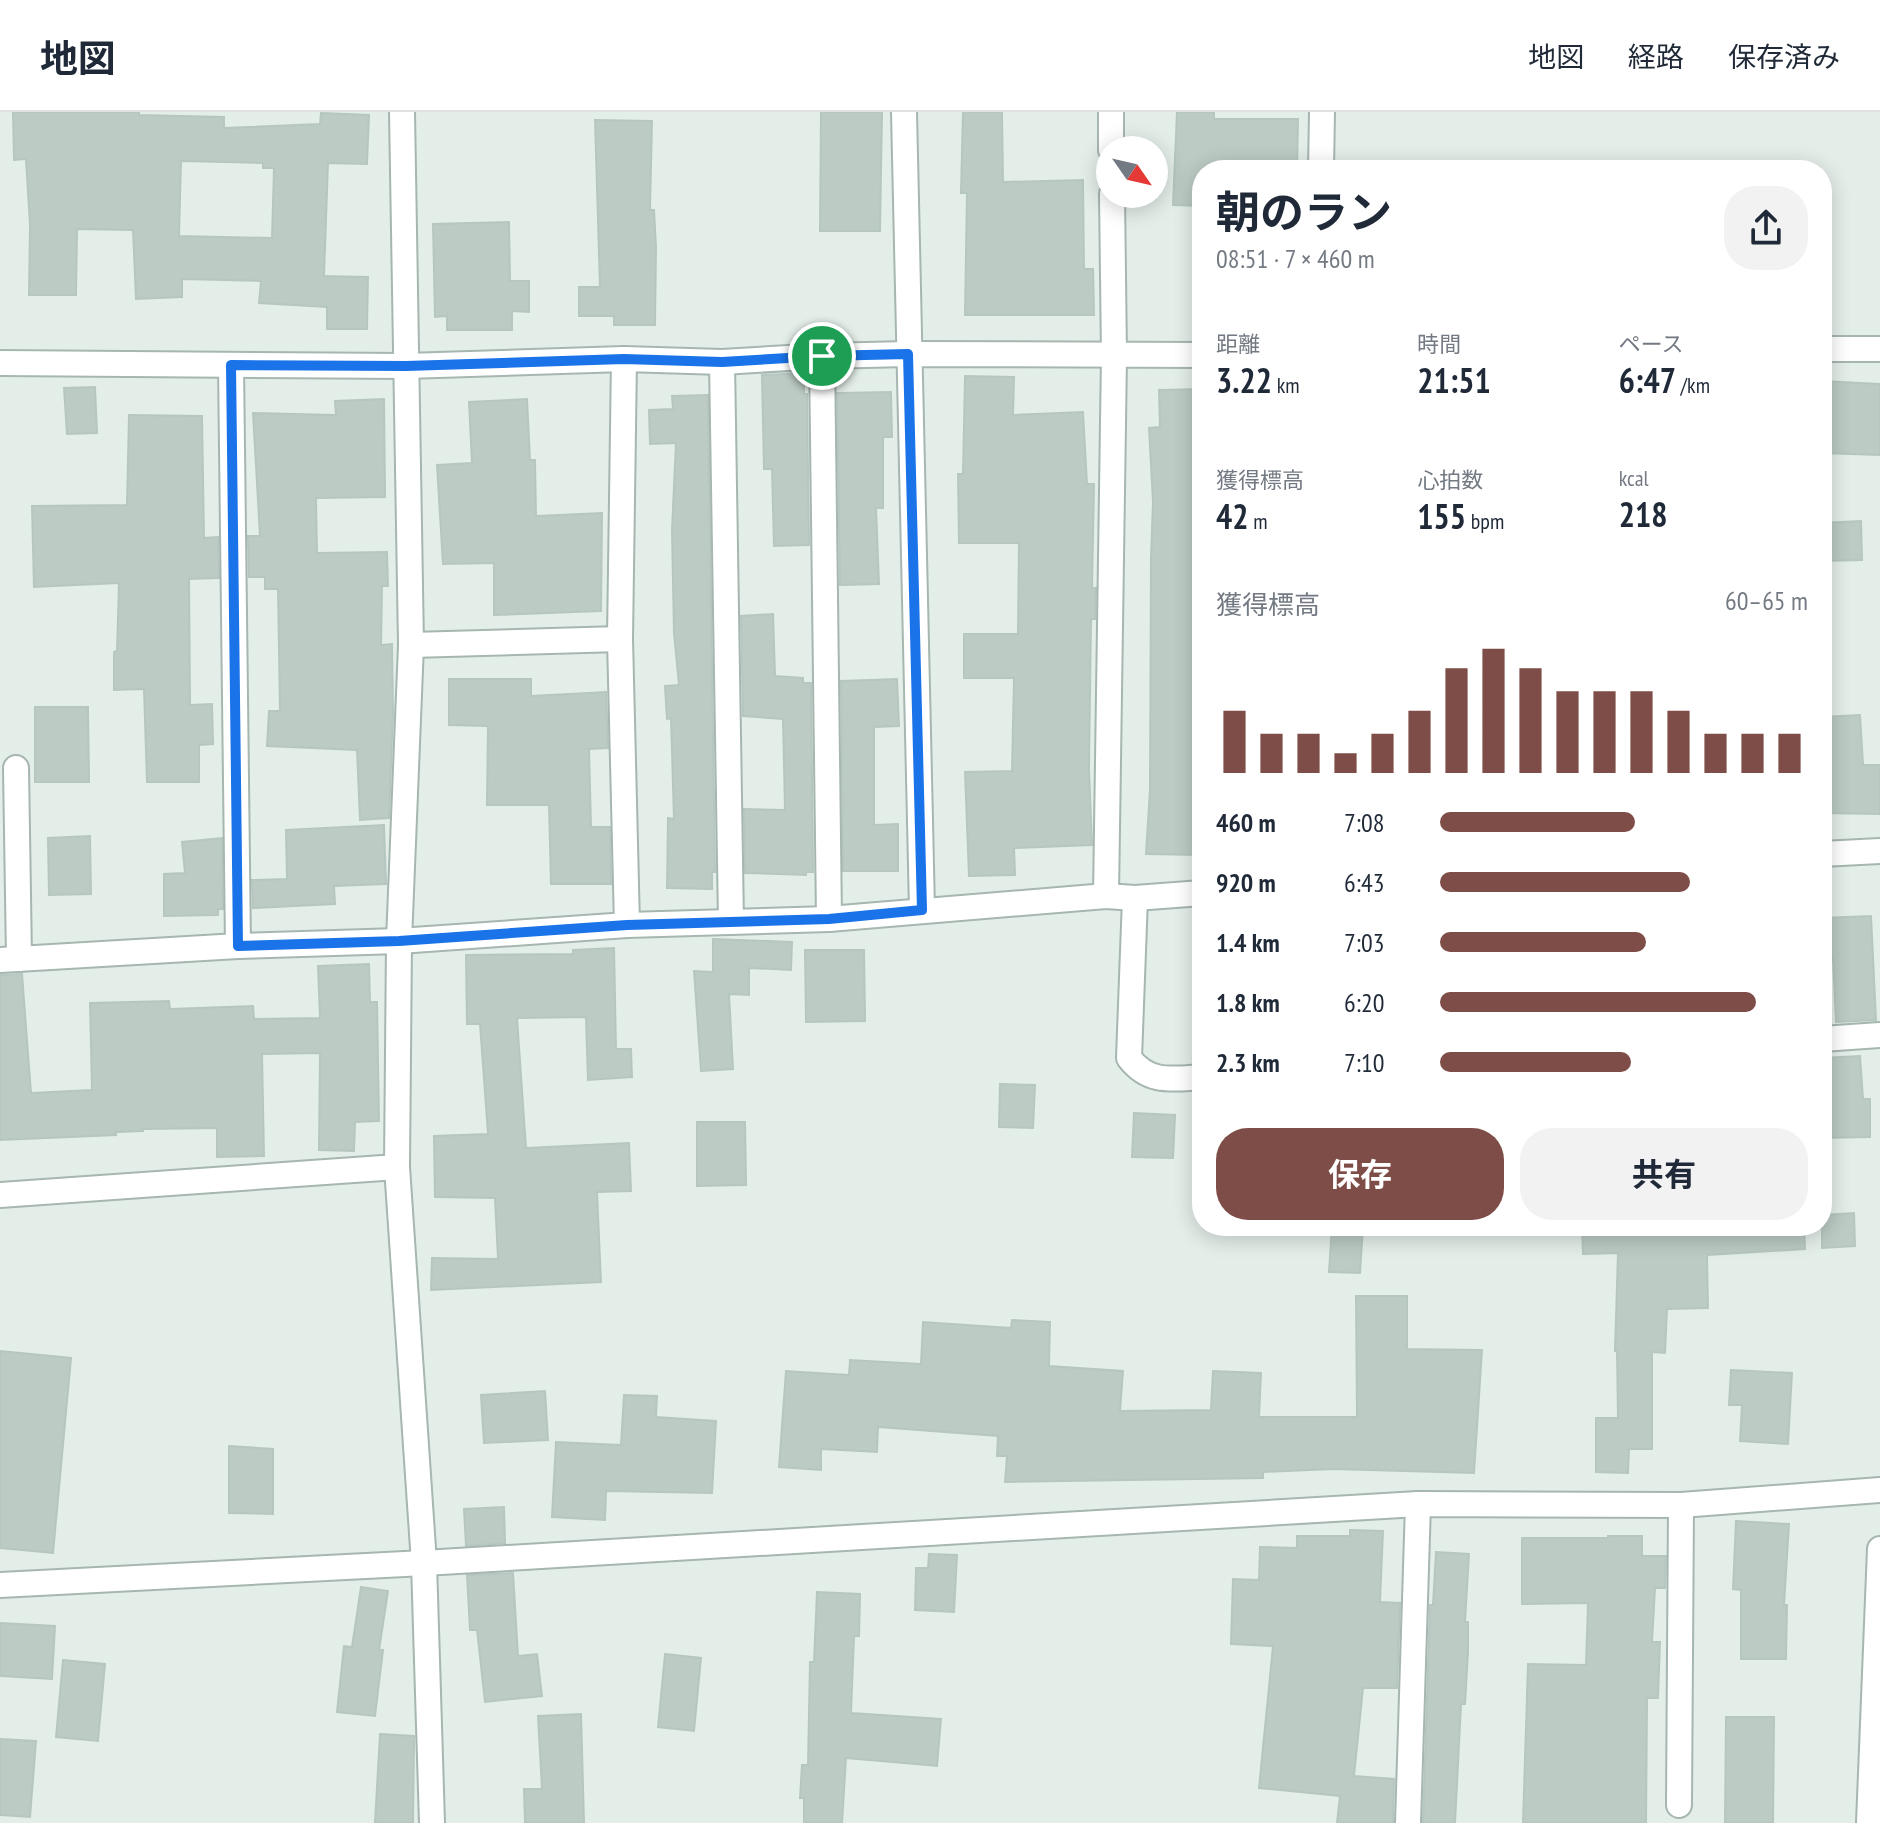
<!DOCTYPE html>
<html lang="ja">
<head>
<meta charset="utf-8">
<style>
  :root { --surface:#fff; --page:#f2f2f3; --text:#1f2937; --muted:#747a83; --line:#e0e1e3; --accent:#7f4d47 }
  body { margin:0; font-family:"PT Sans Narrow","Noto Sans JP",sans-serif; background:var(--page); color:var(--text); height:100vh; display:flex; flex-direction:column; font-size:30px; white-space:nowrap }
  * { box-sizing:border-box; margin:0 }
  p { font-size:26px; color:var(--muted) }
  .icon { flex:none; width:44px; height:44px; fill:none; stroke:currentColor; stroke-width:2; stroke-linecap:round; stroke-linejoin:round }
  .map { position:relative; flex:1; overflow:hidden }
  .side { position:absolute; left:1192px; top:48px; width:640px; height:1076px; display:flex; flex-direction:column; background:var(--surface); border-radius:32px; box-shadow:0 4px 20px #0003 }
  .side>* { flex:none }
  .needle { width:52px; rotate:124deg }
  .tools { position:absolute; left:1096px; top:24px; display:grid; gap:16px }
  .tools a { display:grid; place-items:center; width:72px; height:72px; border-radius:50%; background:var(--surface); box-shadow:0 4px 20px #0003; font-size:40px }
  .pin { position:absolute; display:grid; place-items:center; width:68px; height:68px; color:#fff; margin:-34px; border:4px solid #fff; border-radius:50%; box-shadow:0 2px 8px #0007 }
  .round { display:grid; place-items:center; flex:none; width:84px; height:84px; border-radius:32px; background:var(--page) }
  .headline { display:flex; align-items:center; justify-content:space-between; height:136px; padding:0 24px }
  h1 { font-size:44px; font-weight:700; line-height:60px }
  .figures { display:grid; grid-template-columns:repeat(3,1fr); gap:12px; height:136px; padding:8px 24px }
  .figures div { display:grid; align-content:center }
  .figures b { font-size:34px; font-weight:700 }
  .figures small { font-size:22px; font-weight:400 }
  .figures p { font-size:22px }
  .chart { height:224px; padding:16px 24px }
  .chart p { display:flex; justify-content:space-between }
  .chart svg { width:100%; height:144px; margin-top:8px; stroke:var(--accent); stroke-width:6 }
  .cta { display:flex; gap:16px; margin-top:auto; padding:16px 24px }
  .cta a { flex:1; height:92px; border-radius:32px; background:var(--accent); color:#fff; font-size:32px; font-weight:700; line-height:92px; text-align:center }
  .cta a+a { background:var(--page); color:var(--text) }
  ul { padding:0 24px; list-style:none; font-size:26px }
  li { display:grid; grid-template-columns:128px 96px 1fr; align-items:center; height:60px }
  li i { height:20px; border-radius:10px; background:var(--accent) }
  header { display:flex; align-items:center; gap:48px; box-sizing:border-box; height:112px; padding:0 40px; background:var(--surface); border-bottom:2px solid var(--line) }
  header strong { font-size:38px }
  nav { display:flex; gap:44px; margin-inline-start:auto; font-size:28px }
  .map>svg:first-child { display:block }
  .building { fill:#bccbc4; stroke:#b6c7bf; stroke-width:2; fill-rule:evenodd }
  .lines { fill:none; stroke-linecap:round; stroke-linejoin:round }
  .minor-casing { stroke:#a6b6b0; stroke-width:28 }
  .minor { stroke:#fff; stroke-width:24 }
  .route-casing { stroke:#fff; stroke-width:16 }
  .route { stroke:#1a73e8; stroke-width:10 }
</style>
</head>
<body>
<header>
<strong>地図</strong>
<nav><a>地図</a><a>経路</a><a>保存済み</a></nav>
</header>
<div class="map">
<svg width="1880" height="1711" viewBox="0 0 1880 1711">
  <rect width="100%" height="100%" fill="#e4eee9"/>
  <g class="building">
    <path d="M13,0H139V3L224,5V16L320,12L321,1L369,3L367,52L328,51L324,164L368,165L367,217H327V195L259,191L261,169L182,167V185L136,187L133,118L77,117L76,183H29L30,113L26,47L14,48ZM181,49L263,51V56H274L272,126L179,124Z"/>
    <path d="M821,0H882L880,119H820Z"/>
    <path d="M963,0H1002L1003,70L1083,68L1084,157H1093L1094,203H965L967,81H961Z"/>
    <path d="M1177,0H1214V7H1298L1297,58H1202V94L1173,93Z"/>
    <path d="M595,8L652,9L650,98H654L656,135L655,213H614V204H579V175H600Z"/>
    <path d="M509,110L510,169H529V200L512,199V218H447V204L435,205L433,112Z"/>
    <path d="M804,261V282H807L809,433L774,434L772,357H764L762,263Z"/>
    <path d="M965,264L1014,265L1013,303L1083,300L1087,372H1094L1092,476H1096L1095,507H1091L1089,657L1092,733L1014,736L1015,763L969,764L965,660L1012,659L1014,566H964V522H1018L1019,431H959L958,362H963Z"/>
    <path d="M1822,269L1880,272V343L1822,341Z"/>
    <path d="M95,275L97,321L67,322L64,276Z"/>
    <path d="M1202,277V743L1146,742L1150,678L1151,446L1153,390L1149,316L1160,315L1159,278Z"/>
    <path d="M891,280L892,325H883V396H876L879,472L840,473L837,281Z"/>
    <path d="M708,283L715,760H712V777L667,776L668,706L674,707L671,606L667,607L665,574L679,573L674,521L672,418L676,331L650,332L649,298L673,297L672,284Z"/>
    <path d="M384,287L385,385L316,386L317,441L387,440L388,474H382L381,533L392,532L393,601L389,706L360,708L357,638L267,634L269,599H280L278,477H265V465H249L248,424H260L253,301L336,303L335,289Z"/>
    <path d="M527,287L530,348H535L536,404L602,401L601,499L494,503V451L443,452L437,353L472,351L469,290Z"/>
    <path d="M129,303L202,304L204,426L218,425L219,466L189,467L190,593L212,592L213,632L199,633V670H147L144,577L114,578V540L117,539L119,471L34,475L32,394L127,393Z"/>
    <path d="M1861,409L1862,448L1822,449V411Z"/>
    <path d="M773,502L775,564L803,566V571H811L813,760H806V763L745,761L744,697L785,698L783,607L743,604L741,504Z"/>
    <path d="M449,567H531V584L606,580L608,636L589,637L591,715H610L611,772H551L549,693H487L488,614L449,613Z"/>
    <path d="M897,567L899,614L874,615V713L898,712V759H843L841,569Z"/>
    <path d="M35,595H88L89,670H35Z"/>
    <path d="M1860,603L1863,653H1880V702L1822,701V605Z"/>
    <path d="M384,713L386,772L334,774L335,792L253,796L252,768L287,767L286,718Z"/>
    <path d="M90,724L91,782L49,783L48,726Z"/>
    <path d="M222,726L223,797H218V803L164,804V762L185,761L182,730Z"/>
    <path d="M1871,804L1876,908L1836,910L1833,846L1822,847V806Z"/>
    <path d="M713,827L792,830L791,858L749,856V883L729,882L733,957L701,959L694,859L713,860Z"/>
    <path d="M614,836L616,937H631L632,965L588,968L586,905L517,906L526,1036L629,1031L631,1079L597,1080L601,1170L431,1178L432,1146L498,1147L495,1086L435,1085L434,1024L488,1022L480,912H467L466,843L573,842V838Z"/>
    <path d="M805,838H864L865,909L806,910Z"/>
    <path d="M369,852L370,890H377L379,1009L355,1010L354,1039L319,1038L320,941L262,942L264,1044L217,1045V1016L143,1017V1019L116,1020V1023L0,1028V863L22,862L31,981L92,978L90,891L169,889L170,897L253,894L254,907L320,906L318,854Z"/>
    <path d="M1860,944L1863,987H1870V1025L1822,1026V946Z"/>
    <path d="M1000,972L1035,973L1033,1016L999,1015Z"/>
    <path d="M1134,1001L1175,1003L1173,1046L1132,1045Z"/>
    <path d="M697,1010H745L746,1073L697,1074Z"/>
    <path d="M1854,1101L1855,1134L1822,1136V1103Z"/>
    <path d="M1332,1114H1363L1360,1161L1329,1160Z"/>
    <path d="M1582,1114H1804L1805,1137L1707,1143L1708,1196L1667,1197L1665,1241L1652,1240V1337H1629L1628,1361L1596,1360V1306H1618L1617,1239H1615L1618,1141L1583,1142Z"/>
    <path d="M1356,1184H1407V1237L1482,1238L1474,1361L1333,1357L1263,1360V1366L1005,1370L1007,1344H997L998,1324L878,1315L877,1340L821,1337V1358L779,1355L786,1259L849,1263L850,1248L921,1252L923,1210L1011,1216L1012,1208L1050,1210L1049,1254L1123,1259L1120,1299L1211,1298L1213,1259L1261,1261L1259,1305H1357Z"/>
    <path d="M0,1239L71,1246L53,1441L0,1436Z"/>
    <path d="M1731,1258L1792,1261L1788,1332L1740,1329L1742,1293H1729Z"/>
    <path d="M545,1279L548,1328L484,1331L481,1283Z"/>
    <path d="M624,1283L657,1284L656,1305L716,1309L712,1381L606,1379L605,1408L552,1405L556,1330L621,1333Z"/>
    <path d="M229,1334L273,1337V1402L229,1401Z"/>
    <path d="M504,1395L505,1431L466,1434L464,1397Z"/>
    <path d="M1736,1409L1789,1412L1784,1493H1787L1786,1547H1741V1478L1733,1477Z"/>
    <path d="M1350,1418L1383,1419L1380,1490L1400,1491L1397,1576H1363L1354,1664L1394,1667L1393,1711H1337L1340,1684L1259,1676L1273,1534L1231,1532L1233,1467L1259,1468L1260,1435L1297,1436V1424H1350Z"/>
    <path d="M1608,1424H1642V1444H1666L1665,1476H1655L1652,1530H1660L1658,1586H1647L1646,1711H1523L1528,1552L1586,1553L1588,1491L1522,1492V1426H1608Z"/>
    <path d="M1436,1440L1469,1442L1465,1510H1468V1540L1465,1592H1461L1455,1711H1423L1430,1493H1433Z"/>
    <path d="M929,1442L957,1443L954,1500L915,1498L916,1456H928Z"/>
    <path d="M513,1461L518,1544L537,1542L542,1584L485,1590L477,1518H470L467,1463Z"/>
    <path d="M361,1475L388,1479L379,1538H383L375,1604L337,1600L344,1534L352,1535Z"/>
    <path d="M817,1480L860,1482L859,1524H854L851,1601L941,1607L937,1654L846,1646L842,1711H804V1686H800L802,1653H808L810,1550H814Z"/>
    <path d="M0,1511L55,1514L52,1567L0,1564Z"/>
    <path d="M665,1542L701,1546L694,1619L658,1615Z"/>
    <path d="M63,1548L105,1552L98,1629L56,1625Z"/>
    <path d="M581,1602L584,1711H525L524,1677H542L538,1604Z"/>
    <path d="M1726,1605H1774L1773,1711H1725Z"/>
    <path d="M380,1622L414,1624L413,1711H375Z"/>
    <path d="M0,1627L36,1629L30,1705L0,1703Z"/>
  </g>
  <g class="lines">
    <defs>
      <g id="minor">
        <path d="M402,0L411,533L399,829L397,1055L424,1451L432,1711"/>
        <path d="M904,0L922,798"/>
        <path d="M1111,0V38"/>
        <path d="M1321,58L1322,0"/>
        <path d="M1822,237H1880"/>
        <path d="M822,244L829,807"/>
        <path d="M624,247L620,527L627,813"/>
        <path d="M722,250L731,810"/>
        <path d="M0,251L406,254L624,247L722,250L822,244L908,242L1202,243"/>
        <path d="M231,253L238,834"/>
        <path d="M411,533L620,527"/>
        <path d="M16,656L19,847"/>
        <path d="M1822,742L1880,739"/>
        <path d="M1106,784L1114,244L1112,82"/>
        <path d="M1135,786L1129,946C1149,972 1172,967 1202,965"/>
        <path d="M0,848L238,834L399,829L627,813L829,807L1106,784L1135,786L1202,781"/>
        <path d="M1822,927L1880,923"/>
        <path d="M0,1083L397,1055"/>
        <path d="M0,1473L424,1451L1418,1392L1681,1393L1880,1378"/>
        <path d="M1679,1693L1681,1393"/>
        <path d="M1408,1711L1418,1392"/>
        <path d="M1869,1711L1880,1437"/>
      </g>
    </defs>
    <use href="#minor" class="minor-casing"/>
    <use href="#minor" class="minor"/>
  </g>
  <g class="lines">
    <defs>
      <path id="route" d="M908,242L922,798L829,807L627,813L399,829L238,834L231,253L406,254L624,247L722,250L822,244Z"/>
    </defs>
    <use href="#route" class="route-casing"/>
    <use href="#route" class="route"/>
  </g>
</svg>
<div class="tools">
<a><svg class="needle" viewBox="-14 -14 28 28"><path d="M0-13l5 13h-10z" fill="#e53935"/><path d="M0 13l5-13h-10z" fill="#747a83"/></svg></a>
</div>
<div class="pin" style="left:822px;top:244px;background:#1e9e55"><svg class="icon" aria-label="arrive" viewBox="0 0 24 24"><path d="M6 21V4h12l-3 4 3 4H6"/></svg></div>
<section class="side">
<div class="headline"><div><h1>朝のラン</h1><p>08:51 · 7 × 460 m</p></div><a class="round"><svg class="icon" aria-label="share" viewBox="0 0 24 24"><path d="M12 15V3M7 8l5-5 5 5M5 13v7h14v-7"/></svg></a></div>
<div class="figures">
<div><p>距離</p><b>3.22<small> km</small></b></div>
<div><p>時間</p><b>21:51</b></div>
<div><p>ペース</p><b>6:47<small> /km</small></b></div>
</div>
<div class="figures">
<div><p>獲得標高</p><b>42<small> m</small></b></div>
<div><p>心拍数</p><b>155<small> bpm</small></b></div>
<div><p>kcal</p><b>218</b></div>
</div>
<div class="chart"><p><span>獲得標高</span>60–65 m</p>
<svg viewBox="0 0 160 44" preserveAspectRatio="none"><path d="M5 44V25M15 44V32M25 44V32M35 44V38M45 44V32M55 44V25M65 44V12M75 44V6M85 44V12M95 44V19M105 44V19M115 44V19M125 44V25M135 44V32M145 44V32M155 44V32"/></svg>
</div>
<ul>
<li><b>460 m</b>7:08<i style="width:53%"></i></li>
<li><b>920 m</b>6:43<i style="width:68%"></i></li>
<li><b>1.4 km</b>7:03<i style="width:56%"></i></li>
<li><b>1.8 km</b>6:20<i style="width:86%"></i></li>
<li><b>2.3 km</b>7:10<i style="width:52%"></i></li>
</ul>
<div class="cta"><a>保存</a><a>共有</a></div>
</section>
</div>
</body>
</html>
